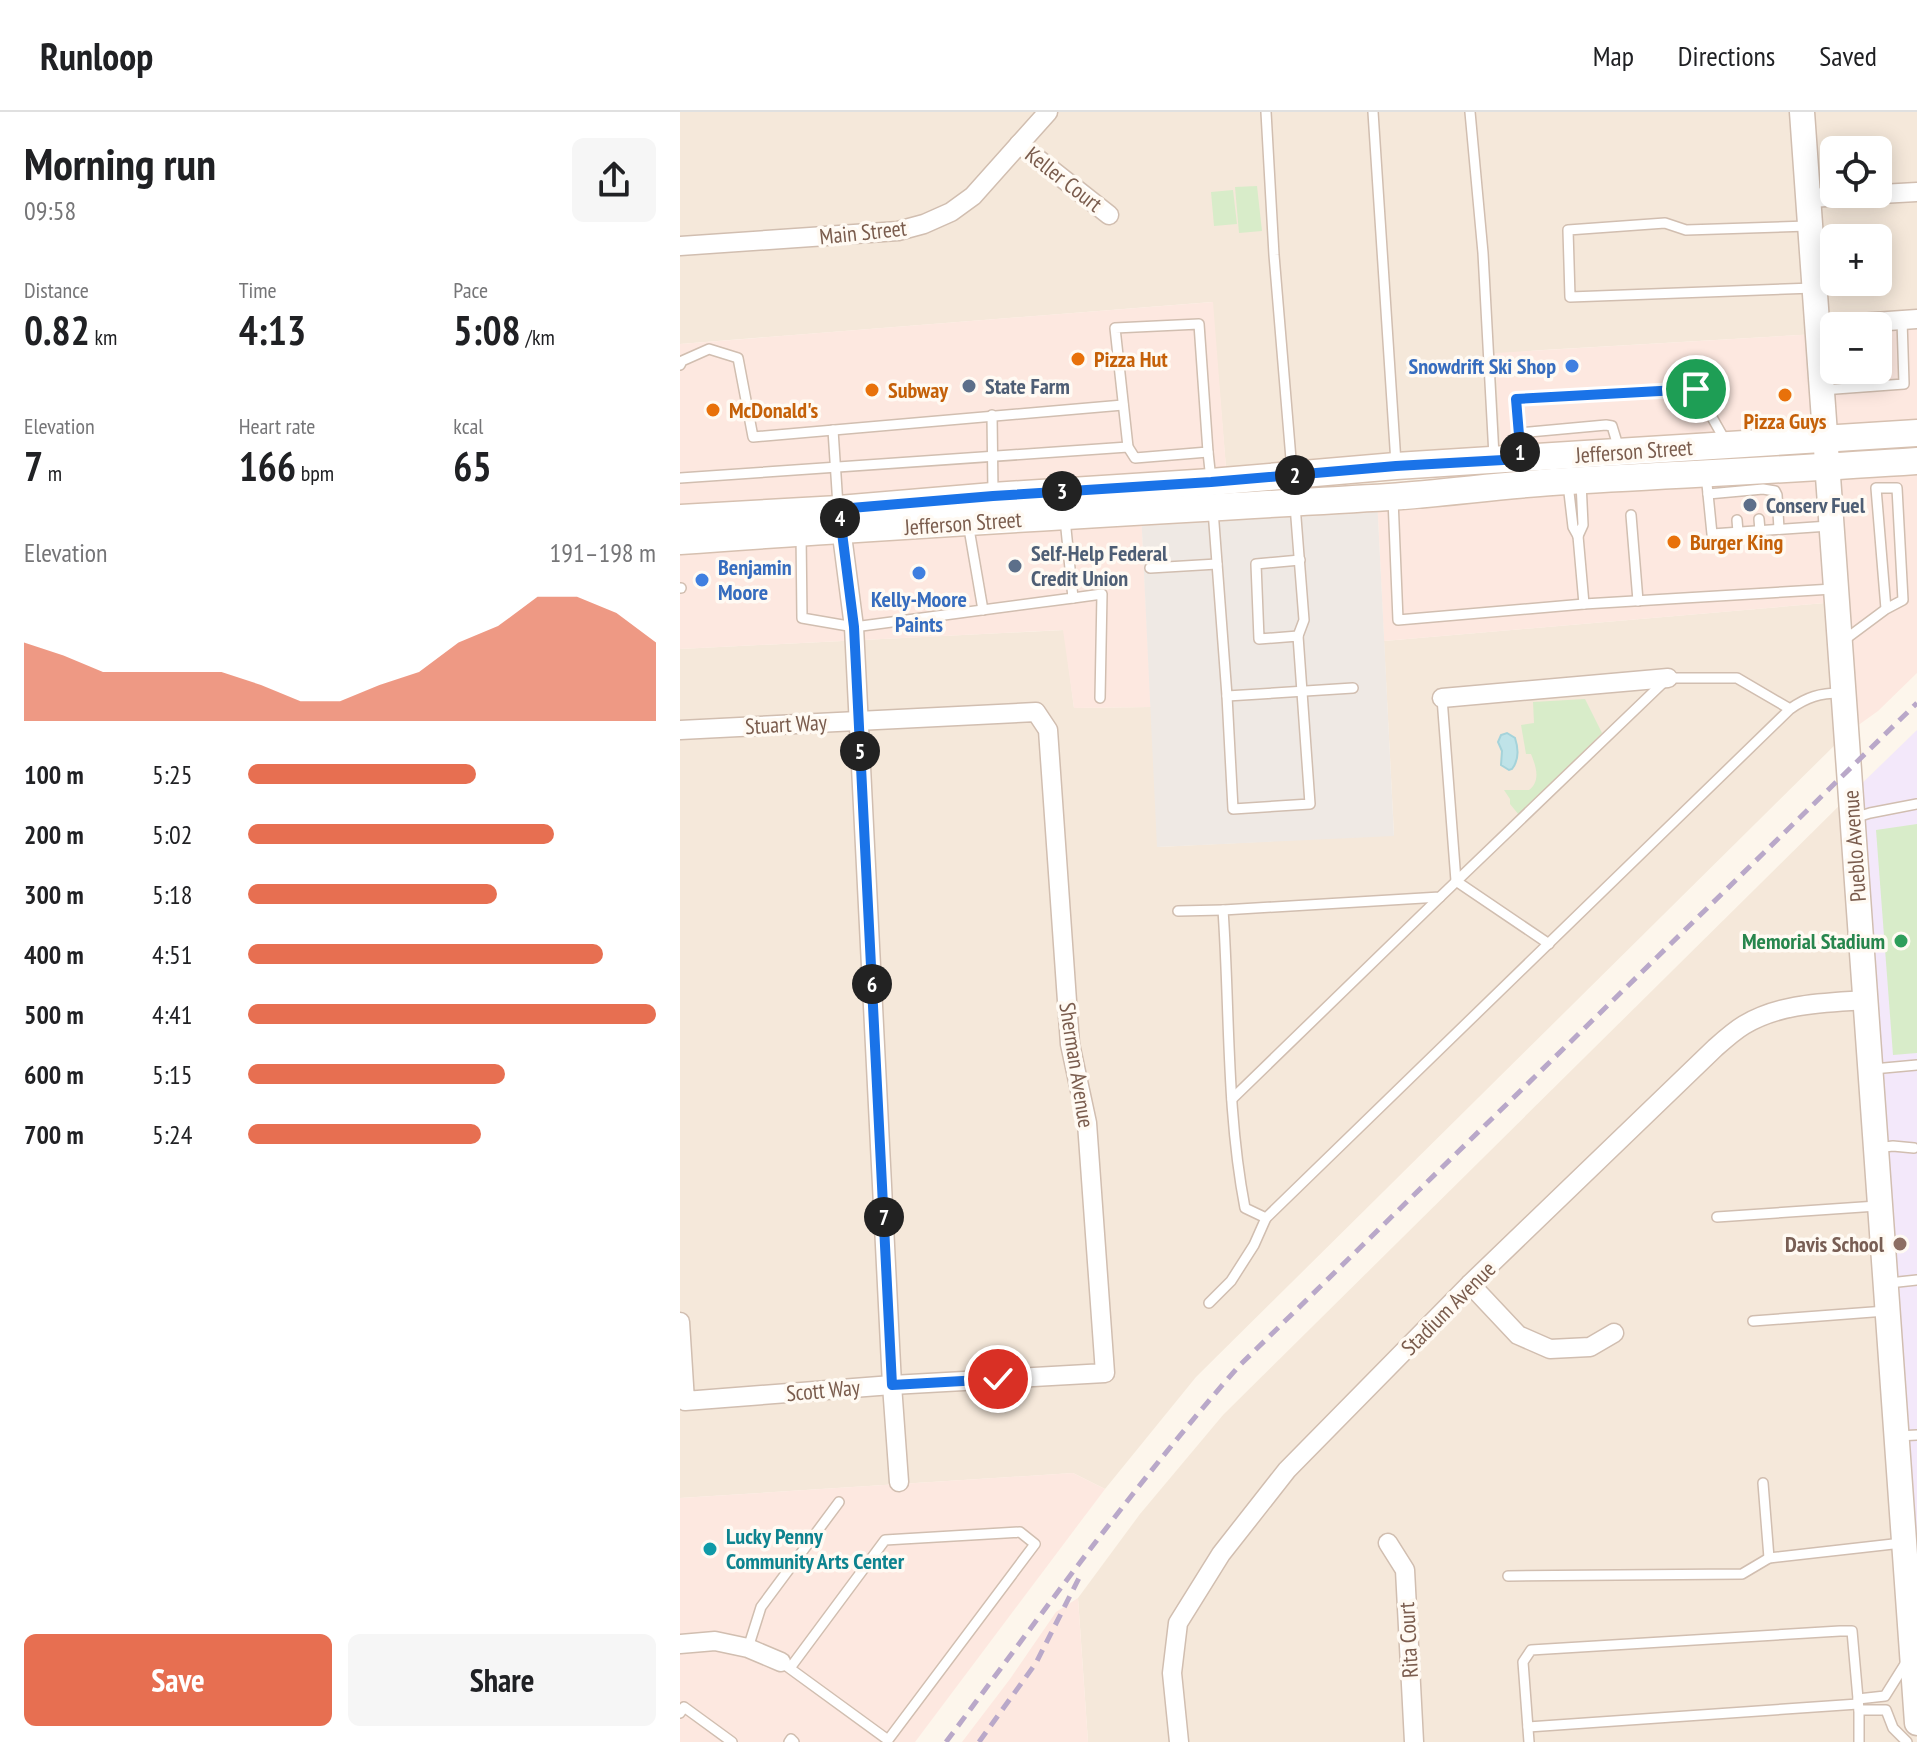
<!DOCTYPE html>
<html lang="en">
<head>
<meta charset="utf-8">
<style>
  :root { --surface:#fff; --page:#f6f6f6; --text:#202124; --muted:#757577; --line:#e0e0e0; --accent:#e76f51 }
  body { margin:0; font-family:"PT Sans Narrow",sans-serif; background:var(--page); color:var(--text); height:100vh; display:flex; flex-direction:column; font-size:30px; white-space:nowrap }
  * { box-sizing:border-box; margin:0 }
  p { font-size:26px; color:var(--muted) }
  .icon { flex:none; width:44px; height:44px; fill:none; stroke:currentColor; stroke-width:2; stroke-linecap:round; stroke-linejoin:round }
  .map { position:relative; flex:1; overflow:hidden }
  .details { display:flex; flex-direction:column; background:var(--surface); width:680px }
  .details>* { flex:none }
  .controls { position:absolute; left:1140px; top:24px; display:grid; gap:16px }
  .controls a { display:grid; place-items:center; width:72px; height:72px; border-radius:12px; background:var(--surface); box-shadow:0 4px 20px #0003; font-size:40px }
  .pin { position:absolute; display:grid; place-items:center; width:68px; height:68px; color:#fff; margin:-34px; border:4px solid #fff; border-radius:50%; box-shadow:0 2px 8px #0007 }
  .km { position:absolute; width:40px; height:40px; margin:-20px; border-radius:50%; background:#222; color:#fff; font-size:22px; line-height:40px; text-align:center }
  .round { display:grid; place-items:center; flex:none; width:84px; height:84px; border-radius:12px; background:var(--page) }
  .overview { display:flex; align-items:center; justify-content:space-between; height:136px; padding:0 24px }
  h1 { font-size:44px; font-weight:800; line-height:60px }
  .figures { display:grid; grid-template-columns:repeat(3,1fr); gap:12px; height:136px; padding:8px 24px }
  .figures div { display:grid; align-content:center }
  .figures b { font-size:40px; font-weight:800 }
  .figures small { font-size:22px; font-weight:400 }
  .figures p { font-size:22px }
  .chart { height:224px; padding:16px 24px }
  .chart p { display:flex; justify-content:space-between }
  .chart svg { width:100%; height:144px; margin-top:8px; fill:var(--accent); opacity:.7 }
  .action { display:flex; gap:16px; margin-top:auto; padding:16px 24px }
  .action a { flex:1; height:92px; border-radius:12px; background:var(--accent); color:#fff; font-size:32px; font-weight:800; line-height:92px; text-align:center }
  .action a+a { background:var(--page); color:var(--text) }
  ul { padding:0 24px; list-style:none; font-size:26px }
  li { display:grid; grid-template-columns:128px 96px 1fr; align-items:center; height:60px }
  li i { height:20px; border-radius:10px; background:var(--accent) }
  header { display:flex; align-items:center; gap:48px; box-sizing:border-box; height:112px; padding:0 40px; background:var(--surface); border-bottom:2px solid var(--line) }
  header strong { font-size:38px }
  nav { display:flex; gap:44px; margin-inline-start:auto; font-size:28px }
  main { display:flex; flex:1; min-height:0 }
  .map>svg:first-child { display:block }
  .residential { fill:#f5e8da; fill-rule:evenodd }
  .commercial { fill:#fde8e0; fill-rule:evenodd }
  .industrial { fill:#efe9e4 }
  .education { fill:#f3e8fa }
  .green { fill:#d8ecc9 }
  .water { fill:#bfe3e8; stroke:#a5d3da; stroke-width:2 }
  .lines { fill:none; stroke-linecap:round; stroke-linejoin:round }
  .service-casing { stroke:#d1beb0; stroke-width:12 }
  .minor-casing { stroke:#d1beb0; stroke-width:21 }
  .tertiary-casing { stroke:#d1beb0; stroke-width:27 }
  .secondary-casing { stroke:#d6c0b0; stroke-width:29 }
  .service { stroke:#fff; stroke-width:9 }
  .minor { stroke:#fff; stroke-width:18 }
  .tertiary { stroke:#fff; stroke-width:24 }
  .secondary { stroke:#fff; stroke-width:26 }
  .rail { stroke:#b9a8c9; stroke-width:5; stroke-dasharray:12 8; stroke-linecap:butt }
  .route-casing { stroke:#fff; stroke-width:16 }
  .route { stroke:#1a73e8; stroke-width:10 }
  .food-dot { fill:#e8710a; stroke:#fffaf3; stroke-width:3 }
  .shop-dot { fill:#3f7fe0; stroke:#fffaf3; stroke-width:3 }
  .service-dot { fill:#5c6f8a; stroke:#fffaf3; stroke-width:3 }
  .leisure-dot { fill:#2e9e5b; stroke:#fffaf3; stroke-width:3 }
  .education-dot { fill:#8d6e63; stroke:#fffaf3; stroke-width:3 }
  .culture-dot { fill:#0f9aa8; stroke:#fffaf3; stroke-width:3 }
  .labels { text-anchor:middle; dominant-baseline:central; stroke-width:7; stroke-linejoin:round; paint-order:stroke }
  .street-label { font-size:22px; fill:#7a5c4d; stroke:#fffaf3 }
  .food-label { font-size:22px; font-weight:bold; fill:#c56008; stroke:#fffaf3; text-anchor:start }
  .shop-label { font-size:22px; font-weight:bold; fill:#366cbe; stroke:#fffaf3; text-anchor:end }
  .service-label { font-size:22px; font-weight:bold; fill:#4e5e75; stroke:#fffaf3; text-anchor:start }
  .leisure-label { font-size:22px; font-weight:bold; fill:#27864d; stroke:#fffaf3; text-anchor:end }
  .education-label { font-size:22px; font-weight:bold; fill:#785e54; stroke:#fffaf3; text-anchor:end }
  .culture-label { font-size:22px; font-weight:bold; fill:#0d838f; stroke:#fffaf3; text-anchor:start }
</style>
</head>
<body>
<header>
<strong>Runloop</strong>
<nav><a>Map</a><a>Directions</a><a>Saved</a></nav>
</header>
<main>
<section class="details">
<div class="overview"><div><h1>Morning run</h1><p>09:58</p></div><a class="round"><svg class="icon" aria-label="share" viewBox="0 0 24 24"><path d="M12 15V3M7 8l5-5 5 5M5 13v7h14v-7"/></svg></a></div>
<div class="figures">
<div><p>Distance</p><b>0.82<small> km</small></b></div>
<div><p>Time</p><b>4:13</b></div>
<div><p>Pace</p><b>5:08<small> /km</small></b></div>
</div>
<div class="figures">
<div><p>Elevation</p><b>7<small> m</small></b></div>
<div><p>Heart rate</p><b>166<small> bpm</small></b></div>
<div><p>kcal</p><b>65</b></div>
</div>
<div class="chart"><p><span>Elevation</span>191–198 m</p>
<svg viewBox="0 0 160 44" preserveAspectRatio="none"><path d="M0 44V20L10 24L20 29L30 29L40 29L50 29L60 33L70 38L80 38L90 33L100 29L110 20L120 15L130 6L140 6L150 11L160 20V44z"/></svg>
</div>
<ul>
<li><b>100 m</b>5:25<i style="width:56%"></i></li>
<li><b>200 m</b>5:02<i style="width:75%"></i></li>
<li><b>300 m</b>5:18<i style="width:61%"></i></li>
<li><b>400 m</b>4:51<i style="width:87%"></i></li>
<li><b>500 m</b>4:41<i style="width:100%"></i></li>
<li><b>600 m</b>5:15<i style="width:63%"></i></li>
<li><b>700 m</b>5:24<i style="width:57%"></i></li>
</ul>
<div class="action"><a>Save</a><a>Share</a></div>
</section>
<div class="map">
<svg width="1237" height="1630" viewBox="0 0 1237 1630">
  <rect width="100%" height="100%" fill="#fdf6ec"/>
  <g class="residential">
    <path d="M0,0H1237V207L1137,222L863,238L815,242L822,348L547,368L532,190L0,232ZM1154,38H1198V82H1154ZM1154,126H1198V170H1154Z"/>
    <path d="M1157,490L1166,622L516,1265L425,1377L393,1361L0,1386V537L384,518L394,596L471,595L478,735L714,723L704,529Z"/>
    <path d="M1171,682L1237,1630H408L398,1486L460,1402L543,1303Z"/>
  </g>
  <g class="commercial">
    <path d="M533,190L547,368L0,406V232Z"/>
    <path d="M1237,207V321L822,348L815,241L1137,222V214ZM1154,214H1198V258H1154Z"/>
    <path d="M1237,349V561L1198,599L1166,622L1157,490L704,529L697,385Z"/>
    <path d="M461,399L471,595L394,596L383,518L0,537V429Z"/>
    <path d="M393,1361L425,1377L235,1630H0V1386Z"/>
    <path d="M398,1486L408,1630H282L330,1567L376,1500Z"/>
  </g>
  <path class="industrial" d="M697,385L714,724L477,735L461,399Z"/>
  <path class="education" d="M1237,618V1611L1171,682Z"/>
  <g class="green">
    <path d="M577,74L582,119L559,121L555,75Z"/>
    <path d="M553,78L557,112L534,114L531,80Z"/>
    <path d="M905,587L922,621L839,703L830,692V687L824,678H849C861,669 856,654 851,642H846L841,613L854,611L853,590Z"/>
    <path d="M1237,712V941L1213,943L1196,718Z"/>
  </g>
  <path class="water" d="M827,621L835,626C839,638 839,648 832,657L829,658L821,653L822,639L818,630L821,623Z"/>
  <g class="lines">
    <defs>
      <g id="service">
        <path d="M586,0L594,143L612,359"/>
        <path d="M693,0L716,351"/>
        <path d="M790,0L803,141L814,344"/>
        <path d="M1128,114L1006,118L985,111L888,118L890,185L1134,176"/>
        <path d="M519,212L528,340L455,346L448,335L435,216Z"/>
        <path d="M0,253L2,249L29,237L58,246L73,325L443,293"/>
        <path d="M1142,278L1224,272L1222,208"/>
        <path d="M312,303L313,380"/>
        <path d="M153,318L158,394"/>
        <path d="M839,321L926,313L932,314L939,337"/>
        <path d="M528,340L531,368"/>
        <path d="M841,343L836,287L1016,277L1046,330"/>
        <path d="M1026,362L1032,422L1149,414"/>
        <path d="M0,366L448,335"/>
        <path d="M888,372L893,415L898,424L903,413L901,370"/>
        <path d="M1028,382L1083,377L1095,379L1097,383L1099,417"/>
        <path d="M713,387L718,508L904,492L1153,477"/>
        <path d="M615,393L624,508L618,524"/>
        <path d="M533,398L547,584L673,576"/>
        <path d="M951,403L958,489"/>
        <path d="M1079,407L1080,419"/>
        <path d="M1057,408L1058,420"/>
        <path d="M288,411L303,498"/>
        <path d="M121,421L122,506L174,515L393,486L385,407"/>
        <path d="M898,424L904,492"/>
        <path d="M470,456L537,452"/>
        <path d="M0,476H1"/>
        <path d="M393,486L422,482L420,586"/>
        <path d="M1163,529L1206,497L1196,376H1217L1223,488L1206,497"/>
        <path d="M547,584L553,697L630,692L618,524L579,527L576,452L620,448"/>
        <path d="M762,586L776,769L869,832"/>
        <path d="M1110,597L1057,566H988L760,785L543,798C550,897 546,998 565,1096L586,1106L1110,597C1127,585 1140,581 1160,581"/>
        <path d="M1174,706L1190,701L1237,692"/>
        <path d="M498,799L543,798"/>
        <path d="M1193,957L1237,953"/>
        <path d="M552,987L760,785"/>
        <path d="M1196,1036L1213,1034L1234,1036"/>
        <path d="M1037,1105L1197,1094"/>
        <path d="M1209,1171L1237,1168"/>
        <path d="M529,1191L551,1169L574,1133L586,1106"/>
        <path d="M1073,1209L1206,1199"/>
        <path d="M1217,1324L1237,1323"/>
        <path d="M1083,1371L1089,1446"/>
        <path d="M828,1464L1062,1462L1089,1446L1222,1431"/>
        <path d="M68,1536L81,1495L159,1390"/>
        <path d="M101,1550L208,1628L355,1432L340,1420L205,1428L110,1556"/>
        <path d="M1178,1587L1205,1584L1227,1549"/>
        <path d="M1179,1598H1206L1213,1616L1227,1630"/>
        <path d="M0,1601L4,1595L52,1630"/>
        <path d="M848,1615L1178,1592"/>
        <path d="M109,1630L111,1627L114,1630"/>
        <path d="M849,1630L843,1550L851,1538L1160,1519H1172L1179,1598V1630"/>
      </g>
      <g id="minor">
        <path d="M339,32L429,103"/>
        <path d="M1129,86L1237,80"/>
        <path d="M0,134L218,119L244,112L271,100L293,84L368,0"/>
        <path d="M1137,214L1237,207"/>
        <path d="M160,408L174,515L212,1273L219,1370"/>
        <path d="M762,586L988,566"/>
        <path d="M0,618L356,600L368,618L390,932L407,1011L425,1261L212,1273L5,1289L0,1210"/>
        <path d="M790,1172L838,1223L870,1237L910,1235L934,1221"/>
        <path d="M708,1431L725,1458L734,1630"/>
        <path d="M0,1532L35,1529L68,1536L101,1550"/>
        <path d="M499,1630L492,1561L498,1511L541,1442L607,1358L790,1172L1035,936C1044,928 1054,919 1064,913C1101,891 1144,891 1186,888"/>
      </g>
      <path id="tertiary" d="M1122,0L1237,1611"/>
      <g id="secondary">
        <path d="M0,406L159,397L313,384L531,370L716,354L1237,321"/>
        <path d="M0,429C236,412 472,399 709,385C769,381 829,372 889,369C1005,362 1121,357 1237,349"/>
      </g>
    </defs>
    <use href="#service" class="service-casing"/>
    <use href="#minor" class="minor-casing"/>
    <use href="#tertiary" class="tertiary-casing"/>
    <use href="#secondary" class="secondary-casing"/>
    <use href="#service" class="service"/>
    <use href="#minor" class="minor"/>
    <use href="#tertiary" class="tertiary"/>
    <use href="#secondary" class="secondary"/>
    <g class="rail">
      <path d="M266,1630C361,1503 454,1373 559,1254L1237,591"/>
      <path d="M299,1630L356,1551L400,1464"/>
    </g>
  </g>
  <g class="lines">
    <defs>
      <path id="route" d="M318,1267L212,1273L174,515L159,397L313,384L531,370L716,354L841,347L836,287L1016,277"/>
    </defs>
    <use href="#route" class="route-casing"/>
    <use href="#route" class="route"/>
  </g>
  <g class="food-dot">
    <circle cx="398" cy="247" r="8"/>
    <circle cx="192" cy="278" r="8"/>
    <circle cx="1105" cy="283" r="8"/>
    <circle cx="33" cy="298" r="8"/>
    <circle cx="994" cy="430" r="8"/>
  </g>
  <g class="shop-dot">
    <circle cx="892" cy="254" r="8"/>
    <circle cx="239" cy="461" r="8"/>
    <circle cx="22" cy="468" r="8"/>
  </g>
  <g class="service-dot">
    <circle cx="289" cy="274" r="8"/>
    <circle cx="1070" cy="393" r="8"/>
    <circle cx="335" cy="454" r="8"/>
  </g>
  <circle class="leisure-dot" cx="1221" cy="829" r="8"/>
  <circle class="education-dot" cx="1220" cy="1132" r="8"/>
  <circle class="culture-dot" cx="30" cy="1437" r="8"/>
  <g class="labels">
    <g class="street-label">
      <text transform="translate(384 67) rotate(38)">Keller Court</text>
      <text transform="translate(183 120) rotate(-6)">Main Street</text>
      <text transform="translate(954 339) rotate(-4)">Jefferson Street</text>
      <text transform="translate(283 411) rotate(-4)">Jefferson Street</text>
      <text transform="translate(106 612) rotate(-3)">Stuart Way</text>
      <text transform="translate(1174 734) rotate(-94)">Pueblo Avenue</text>
      <text transform="translate(397 953) rotate(81)">Sherman Avenue</text>
      <text transform="translate(768 1196) rotate(-45)">Stadium Avenue</text>
      <text transform="translate(143 1278) rotate(-5)">Scott Way</text>
      <text transform="translate(728 1528) rotate(-93)">Rita Court</text>
    </g>
    <g class="food-label">
      <text x="414" y="247">Pizza Hut</text>
      <text x="208" y="278">Subway</text>
      <text x="49" y="298">McDonald's</text>
      <text x="1105" y="309" text-anchor="middle">Pizza Guys</text>
      <text x="1010" y="430">Burger King</text>
    </g>
    <g class="shop-label">
      <text x="876" y="254">Snowdrift Ski Shop</text>
      <text x="38" y="455" text-anchor="start">Benjamin<tspan x="38" dy="25">Moore</tspan></text>
      <text x="239" y="487" text-anchor="middle">Kelly-Moore<tspan x="239" dy="25">Paints</tspan></text>
    </g>
    <g class="service-label">
      <text x="305" y="274">State Farm</text>
      <text x="1086" y="393">Conserv Fuel</text>
      <text x="351" y="441">Self-Help Federal<tspan x="351" dy="25">Credit Union</tspan></text>
    </g>
    <g class="leisure-label">
      <text x="1205" y="829">Memorial Stadium</text>
    </g>
    <g class="education-label">
      <text x="1204" y="1132">Davis School</text>
    </g>
    <g class="culture-label">
      <text x="46" y="1424">Lucky Penny<tspan x="46" dy="25">Community Arts Center</tspan></text>
    </g>
  </g>
</svg>
<div class="controls">
<a><svg class="icon" aria-label="locate" viewBox="0 0 24 24"><circle cx="12" cy="12" r="6"/><path d="M12 2v4M12 18v4M2 12h4M18 12h4"/></svg></a>
<a>+</a>
<a>−</a>
</div>
<div class="pin" style="left:1016px;top:277px;background:#1e9e55"><svg class="icon" aria-label="arrive" viewBox="0 0 24 24"><path d="M6 21V4h12l-3 4 3 4H6"/></svg></div>
<div class="pin" style="left:318px;top:1267px;background:#d93025"><svg class="icon" aria-label="check" viewBox="0 0 24 24"><path d="M5 12l5 5 9-10"/></svg></div>
<b class="km" style="left:840px;top:340px">1</b>
<b class="km" style="left:615px;top:363px">2</b>
<b class="km" style="left:382px;top:379px">3</b>
<b class="km" style="left:160px;top:406px">4</b>
<b class="km" style="left:180px;top:639px">5</b>
<b class="km" style="left:192px;top:872px">6</b>
<b class="km" style="left:204px;top:1105px">7</b>
</div>
</main>
</body>
</html>
